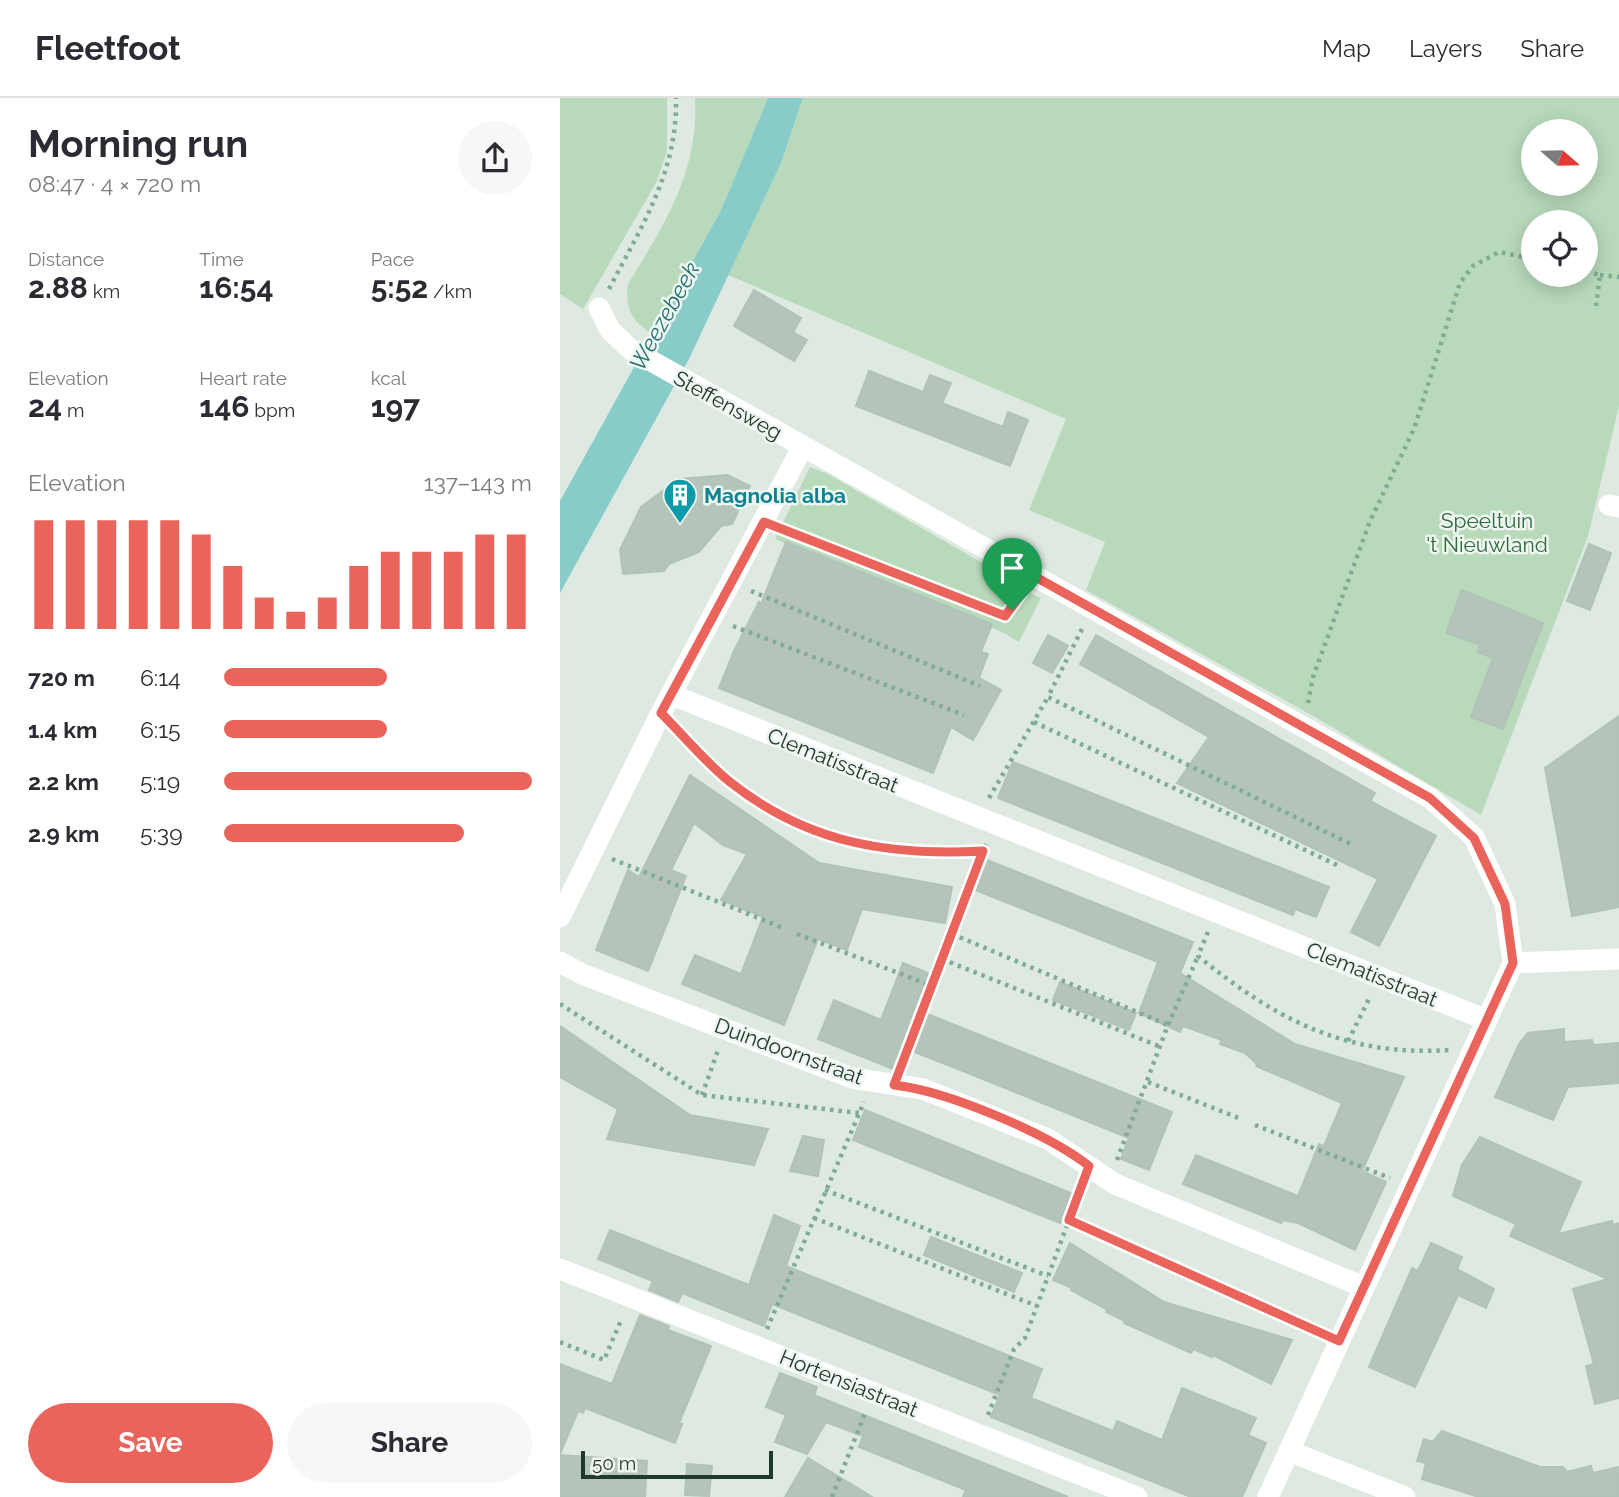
<!DOCTYPE html>
<html lang="en">
<head>
<meta charset="utf-8">
<style>
  :root { --surface:#fff; --page:#f7f7f7; --text:#2b2b33; --muted:#7c7c81; --line:#e1e1e2; --accent:#eb645b }
  body { margin:0; font-family:Raleway,sans-serif; background:var(--page); color:var(--text); height:100vh; display:flex; flex-direction:column; font-size:26px; white-space:nowrap }
  * { box-sizing:border-box; margin:0 }
  p { font-size:23px; color:var(--muted) }
  .icon { flex:none; width:38px; height:38px; fill:none; stroke:currentColor; stroke-width:2; stroke-linecap:round; stroke-linejoin:round }
  .map { position:relative; flex:1; overflow:hidden }
  .panel { display:flex; flex-direction:column; background:var(--surface); width:560px }
  .panel>* { flex:none }
  .needle { width:46px; rotate:110deg }
  .controls { position:absolute; left:961px; top:21px; display:grid; gap:14px }
  .controls a { display:grid; place-items:center; width:77px; height:77px; border-radius:50%; background:var(--surface); box-shadow:0 4px 18px #0003; font-size:35px }
  .scale { position:absolute; left:21px; bottom:18px; width:192px; box-sizing:border-box; padding-left:7px; border:4px solid #21382d; border-top:0; font-size:19px; line-height:24px; white-space:nowrap; color:#21382d; -webkit-text-stroke:5px #eff6f1; paint-order:stroke }
  .pin { position:absolute; display:grid; place-items:center; width:60px; height:60px; color:#fff; margin:-72px -30px; border-radius:50% 50% 50% 0; rotate:-45deg; box-shadow:0 0 7px #0007 }
  .pin .icon { rotate:45deg }
  .round { display:grid; place-items:center; flex:none; width:74px; height:74px; border-radius:37px; background:var(--page) }
  .overview { display:flex; align-items:center; justify-content:space-between; height:119px; padding:0 28px }
  h1 { font-size:38px; font-weight:700; line-height:52px }
  .figures { display:grid; grid-template-columns:repeat(3,1fr); gap:10px; height:119px; padding:7px 28px }
  .figures div { display:grid; align-content:center }
  .figures b { font-size:30px; font-weight:700 }
  .figures small { font-size:19px; font-weight:400 }
  .figures p { font-size:19px }
  .chart { height:196px; padding:14px 28px }
  .chart p { display:flex; justify-content:space-between }
  .chart svg { width:100%; height:126px; margin-top:7px; stroke:var(--accent); stroke-width:6 }
  .primary-button { display:flex; gap:14px; margin-top:auto; padding:14px 28px }
  .primary-button a { flex:1; height:80px; border-radius:42px; background:var(--accent); color:#fff; font-size:28px; font-weight:700; line-height:80px; text-align:center }
  .primary-button a+a { background:var(--page); color:var(--text) }
  ul { padding:0 28px; list-style:none; font-size:23px }
  li { display:grid; grid-template-columns:112px 84px 1fr; align-items:center; height:52px }
  li i { height:18px; border-radius:9px; background:var(--accent) }
  header { display:flex; align-items:center; gap:42px; box-sizing:border-box; height:98px; padding:0 35px; background:var(--surface); border-bottom:2px solid var(--line) }
  header strong { font-size:33px }
  nav { display:flex; gap:38px; margin-inline-start:auto; font-size:24px }
  main { display:flex; flex:1; min-height:0 }
  .map>svg:first-child { display:block }
  .green { fill:#b8dabb; fill-rule:evenodd }
  .water { fill:#88ccca }
  .building { fill:#b4c4bb; stroke:#b1c2b8; stroke-width:2 }
  .lines { fill:none; stroke-linecap:round; stroke-linejoin:round }
  .path { stroke:#80ab96; stroke-width:4.5; stroke-dasharray:3.5 5; stroke-linecap:butt }
  .street { stroke:#fff; stroke-width:21 }
  .route-casing { stroke:#fff; stroke-width:14 }
  .route { stroke:#eb645b; stroke-width:9 }
  .labels { text-anchor:middle; dominant-baseline:central; stroke-width:5; stroke-linejoin:round; paint-order:stroke }
  .street-label { font-size:21px; fill:#21382d; stroke:#eff6f1 }
  .culture-label { font-size:21px; font-weight:bold; fill:#0d838f; stroke:#eff6f1; text-anchor:start }
  .park-label { font-size:21px; fill:#2d6c3a; stroke:#eff6f1 }
  .water-label { font-size:23px; font-style:italic; fill:#1e706f; stroke:#eff6f1 }
</style>
</head>
<body>
<header>
<strong>Fleetfoot</strong>
<nav><a>Map</a><a>Layers</a><a>Share</a></nav>
</header>
<main>
<section class="panel">
<div class="overview"><div><h1>Morning run</h1><p>08:47 · 4 × 720 m</p></div><a class="round"><svg class="icon" aria-label="share" viewBox="0 0 24 24"><path d="M12 15V3M7 8l5-5 5 5M5 13v7h14v-7"/></svg></a></div>
<div class="figures">
<div><p>Distance</p><b>2.88<small> km</small></b></div>
<div><p>Time</p><b>16:54</b></div>
<div><p>Pace</p><b>5:52<small> /km</small></b></div>
</div>
<div class="figures">
<div><p>Elevation</p><b>24<small> m</small></b></div>
<div><p>Heart rate</p><b>146<small> bpm</small></b></div>
<div><p>kcal</p><b>197</b></div>
</div>
<div class="chart"><p><span>Elevation</span>137–143 m</p>
<svg viewBox="0 0 160 44" preserveAspectRatio="none"><path d="M5 44V6M15 44V6M25 44V6M35 44V6M45 44V6M55 44V11M65 44V22M75 44V33M85 44V38M95 44V33M105 44V22M115 44V17M125 44V17M135 44V17M145 44V11M155 44V11"/></svg>
</div>
<ul>
<li><b>720 m</b>6:14<i style="width:53%"></i></li>
<li><b>1.4 km</b>6:15<i style="width:53%"></i></li>
<li><b>2.2 km</b>5:19<i style="width:100%"></i></li>
<li><b>2.9 km</b>5:39<i style="width:78%"></i></li>
</ul>
<div class="primary-button"><a>Save</a><a>Share</a></div>
</section>
<div class="map">
<svg width="1059" height="1399" viewBox="0 0 1059 1399">
  <rect width="100%" height="100%" fill="#dee9e2"/>
  <g class="green">
    <path d="M0,0H107V53L97,83L23,211L0,196Z"/>
    <path d="M135,0H208L161,112L92,236C72,223 65,211 68,186C105,126 139,73 135,0Z"/>
    <path d="M243,0H1059V308L1028,438L921,717L755,619L526,492L545,444L469,412L506,321L168,177L221,65ZM973,33H1026V86H973ZM973,124H1026V177H973Z"/>
    <path d="M250,369L268,376L443,477L452,487L481,500L459,544L442,534L215,441Z"/>
  </g>
  <path class="water" d="M208,0H243L221,65L129,261L0,495V403L161,112Z"/>
  <g class="building">
    <path d="M194,192L241,220L233,234L247,242L234,263L174,228Z"/>
    <path d="M309,273L363,294L370,277L391,285L382,305L443,329L448,314L468,322L450,368L296,308Z"/>
    <path d="M167,377L190,388L172,426L161,428L139,454L109,466L104,473L63,476L60,452L81,409L119,381Z"/>
    <path d="M226,444L432,526L421,554L428,556L419,580L441,592L413,642L391,629L373,675L159,590L174,553L199,504L201,506Z"/>
    <path d="M1029,446L1051,455L1030,512L1007,503Z"/>
    <path d="M902,492L983,525L943,631L911,619L933,560L917,554L920,547L886,535Z"/>
    <path d="M488,537L508,548L492,575L473,565Z"/>
    <path d="M536,537L815,695L810,703L876,738L819,848L791,834L818,781L617,685L649,639L520,566Z"/>
    <path d="M1059,618V809L1012,818L985,670Z"/>
    <path d="M453,664L769,789L756,819L735,811L733,817L438,700Z"/>
    <path d="M130,677L259,765L392,789L385,825L302,811L287,852L258,841L224,927L122,886L135,857L181,876L203,819L161,802L187,756L163,747L134,725L111,772L126,778L88,873L36,852L68,772L79,779Z"/>
    <path d="M427,762L633,844L620,875L735,946L844,979L802,1073L826,1084L795,1152L738,1125L723,1122L721,1125L623,1086L636,1057L738,1098L759,1046L764,1048L782,1005L696,968L697,966L685,955L660,946L662,942L623,928L620,934L579,915L598,864L415,792Z"/>
    <path d="M343,865L368,875L355,911L612,1014L589,1072L561,1061L569,1040L403,973L342,949L333,971L258,941L274,902L321,922Z"/>
    <path d="M500,884L576,915L569,932L493,902Z"/>
    <path d="M0,928L130,1017L208,1031L194,1067L47,1041L58,1011L0,979Z"/>
    <path d="M1004,931V944L1032,942L1033,947L1059,945V985L1008,989L993,1022L935,999L959,946L968,935Z"/>
    <path d="M305,1012L511,1095L500,1125L293,1042Z"/>
    <path d="M243,1038L264,1042L258,1078L230,1073Z"/>
    <path d="M920,1039L1021,1084L998,1136L1052,1123L1053,1127L1059,1125V1300L1035,1306L1026,1268L1034,1266L1013,1191L1048,1181L950,1138L956,1126L893,1098L902,1067Z"/>
    <path d="M214,1117L240,1128L226,1168L482,1271L471,1300L553,1333L557,1323L602,1342L622,1290L696,1320L688,1337L706,1345L682,1399H631L431,1319L440,1297L212,1206L204,1228L122,1195L118,1204L89,1192L93,1183L38,1161L50,1132L189,1187Z"/>
    <path d="M371,1139L462,1175L454,1194L364,1157Z"/>
    <path d="M510,1145L604,1204L732,1242L711,1286L653,1257L652,1259L633,1251L631,1255L564,1225L565,1223L546,1214L548,1212L511,1192L512,1190L493,1182Z"/>
    <path d="M871,1145L902,1159L897,1171L934,1191L926,1210L898,1197L855,1289L809,1269L852,1170L858,1173Z"/>
    <path d="M80,1217L109,1228L108,1232L151,1248L119,1325L122,1326L115,1345L25,1310L23,1315L18,1313L0,1356V1266L52,1286Z"/>
    <path d="M220,1275L257,1289L254,1297L508,1399H403L406,1392L299,1349L303,1338L266,1324L247,1356L215,1344L226,1317L206,1309Z"/>
    <path d="M882,1333L980,1369H1003L1007,1374L1031,1368L1033,1375L1059,1369V1399H919L862,1381L866,1365L857,1363L864,1341L873,1344Z"/>
    <path d="M0,1357L87,1363L85,1399H0Z"/>
    <path d="M248,1360L312,1399H225Z"/>
    <path d="M127,1366L152,1368L149,1398L125,1397Z"/>
  </g>
  <g class="lines">
    <g class="path">
      <path d="M1026,173L1040,177L1036,208"/>
      <path d="M1040,177L1059,179"/>
      <path d="M49,191C81,129 118,73 116,0"/>
      <path d="M221,431L445,518L462,497"/>
      <path d="M191,493L420,588"/>
      <path d="M173,528L404,617"/>
      <path d="M522,531L488,599L793,747"/>
      <path d="M748,605L753,579L810,423L854,331L900,185L913,168L939,154L973,161"/>
      <path d="M474,624L779,768"/>
      <path d="M117,631C134,648 151,668 170,684C247,745 328,759 423,753L426,746"/>
      <path d="M429,700L488,599"/>
      <path d="M52,761L223,830"/>
      <path d="M648,834L638,858C716,922 787,959 889,952"/>
      <path d="M237,836L372,888"/>
      <path d="M392,836L608,927"/>
      <path d="M382,861L601,949"/>
      <path d="M0,906L142,997L299,1015"/>
      <path d="M788,943L810,899"/>
      <path d="M343,965L423,753"/>
      <path d="M588,984L681,1021"/>
      <path d="M142,997L158,952"/>
      <path d="M695,1027L830,1080"/>
      <path d="M557,1062L608,927L638,858"/>
      <path d="M265,1092L488,1178"/>
      <path d="M254,1120L477,1208"/>
      <path d="M509,1122L760,1235"/>
      <path d="M207,1231L304,1004"/>
      <path d="M0,1244L44,1262L62,1220"/>
      <path d="M428,1317L454,1251L465,1240L521,1090"/>
      <path d="M272,1399L305,1315"/>
    </g>
    <g class="street">
      <path d="M39,210L50,232L70,251L870,700L914,739L945,806L953,865L708,1399"/>
      <path d="M1049,407L1059,409"/>
      <path d="M112,597L927,922"/>
      <path d="M0,819L101,615L243,348"/>
      <path d="M0,864L22,876L292,980L363,991L488,1041L555,1086L804,1189"/>
      <path d="M953,865L1059,861"/>
      <path d="M0,1171L577,1399"/>
      <path d="M729,1353L845,1399"/>
    </g>
  </g>
  <g class="lines">
    <defs>
      <path id="route" d="M204,424L445,518L474,478L870,700L914,740L945,806L953,865L779,1243L509,1122L529,1068C487,1035 387,993 334,987L423,753C328,758 247,745 170,684C145,664 124,638 101,615Z"/>
    </defs>
    <use href="#route" class="route-casing"/>
    <use href="#route" class="route"/>
  </g>
  <defs>
    <symbol id="building-pin" viewBox="-11 -11 22 30"><path d="M0 17L-7.5 6A9.5 9.5 0 1 1 7.5 6Z" fill="#0f9aa8" stroke="#eff6f1"/><path d="M-4-6H4V6H1V3H-1V6H-4ZM-2.5-4.3h1.7v1.8h-1.7ZM.8-4.3h1.7v1.8H.8ZM-2.5-1h1.7V.8h-1.7ZM.8-1h1.7V.8H.8Z" fill="#fff"/></symbol>
  </defs>
  <g fill-rule="evenodd">
    <use href="#building-pin" x="101" y="378" width="38" height="52"/>
  </g>
  <g class="labels">
    <g class="street-label">
      <text transform="translate(168 307) rotate(29)">Steffensweg</text>
      <text transform="translate(273 662) rotate(22)">Clematisstraat</text>
      <text transform="translate(812 876) rotate(22)">Clematisstraat</text>
      <text transform="translate(229 953) rotate(20)">Duindoornstraat</text>
      <text transform="translate(289 1285) rotate(22)">Hortensiastraat</text>
    </g>
    <g class="culture-label">
      <text x="144" y="397">Magnolia alba</text>
    </g>
    <g class="park-label">
      <text x="927" y="422">Speeltuin<tspan x="927" dy="24">'t Nieuwland</tspan></text>
    </g>
    <g class="water-label">
      <text transform="translate(104 218) rotate(-61)">Weezebeek</text>
    </g>
  </g>
</svg>
<div class="controls">
<a><svg class="needle" viewBox="-14 -14 28 28"><path d="M0-13l5 13h-10z" fill="#e53935"/><path d="M0 13l5-13h-10z" fill="#7c7c81"/></svg></a>
<a><svg class="icon" aria-label="locate" viewBox="0 0 24 24"><circle cx="12" cy="12" r="6"/><path d="M12 2v4M12 18v4M2 12h4M18 12h4"/></svg></a>
</div>
<div class="scale">50 m</div>
<div class="pin" style="left:452px;top:512px;background:#1e9e55"><svg class="icon" aria-label="arrive" viewBox="0 0 24 24"><path d="M6 21V4h12l-3 4 3 4H6"/></svg></div>
</div>
</main>
</body>
</html>
